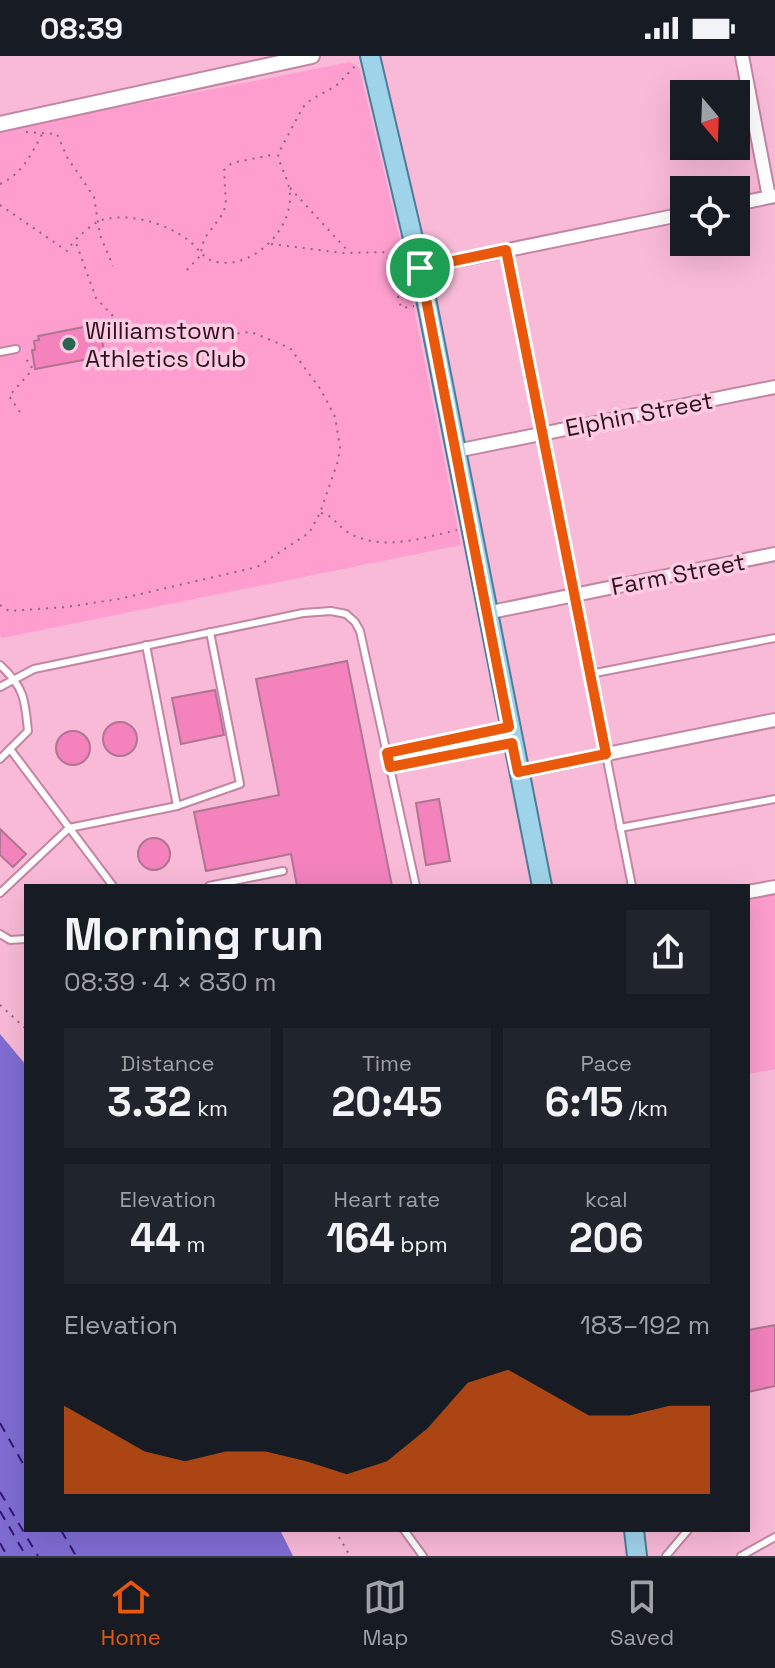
<!DOCTYPE html>
<html lang="en">
<head>
<meta charset="utf-8">
<style>
  :root { --surface:#171b24; --page:#20242c; --text:#f1f3f6; --muted:#9ea1a6; --line:#363941; --accent:#ea580c }
  body { margin:0; font-family:"Space Grotesk",sans-serif; background:var(--page); color:var(--text); height:100vh; display:flex; flex-direction:column; font-size:30px; white-space:nowrap }
  * { box-sizing:border-box; margin:0 }
  p { font-size:26px; color:var(--muted) }
  .icon { flex:none; width:44px; height:44px; fill:none; stroke:currentColor; stroke-width:2; stroke-linecap:round; stroke-linejoin:round }
  .map { position:relative; flex:1; overflow:hidden }
  .sheet { position:absolute; left:24px; top:828px; width:726px; height:648px; display:flex; flex-direction:column; background:var(--surface); border-radius:0px; box-shadow:0 8px 32px #0002 }
  .sheet>* { flex:none }
  .needle { width:52px; rotate:161deg }
  .fabs { position:absolute; left:670px; top:24px; display:grid; gap:16px }
  .fabs a { display:grid; place-items:center; width:80px; height:80px; border-radius:0px; background:var(--surface); box-shadow:0 8px 32px #0002; font-size:40px }
  .pin { position:absolute; display:grid; place-items:center; width:68px; height:68px; color:#fff; margin:-34px; border:4px solid #fff; border-radius:50%; box-shadow:0 2px 8px #0007 }
  .round { display:grid; place-items:center; flex:none; width:84px; height:84px; border-radius:0px; background:var(--page) }
  .overview { display:flex; align-items:center; justify-content:space-between; height:136px; padding:0 40px }
  h1 { font-size:44px; font-weight:700; line-height:60px }
  .figures { display:grid; grid-template-columns:repeat(3,1fr); gap:12px; height:136px; padding:8px 40px }
  .figures div { display:grid; align-content:center; border-radius:0px; background:var(--page); text-align:center }
  .figures b { font-size:40px; font-weight:700 }
  .figures small { font-size:22px; font-weight:400 }
  .figures p { font-size:22px }
  .chart { height:224px; padding:16px 40px }
  .chart p { display:flex; justify-content:space-between }
  .chart svg { width:100%; height:144px; margin-top:8px; fill:var(--accent); opacity:.7 }
  .status { display:flex; justify-content:space-between; align-items:center; height:56px; padding:0 40px; background:var(--surface); direction:ltr }
  .status svg { height:22px; fill:currentColor }
  .menu { display:flex; justify-content:space-around; align-items:center; height:112px; border-top:2px solid var(--line); background:var(--surface); font-size:22px; color:var(--muted) }
  .menu a { display:grid; justify-items:center; gap:4px }
  .menu .selected { color:var(--accent) }
  .map>svg:first-child { display:block }
  .green { fill:#fe9ece }
  .water { fill:#7f6dd4 }
  .lines { fill:none; stroke-linecap:round; stroke-linejoin:round }
  .ferry { stroke:#331673; stroke-width:2; stroke-dasharray:10 8; stroke-linecap:butt }
  .building { fill:#f382bd; stroke:#af7591; stroke-width:2 }
  .service-casing { stroke:#c286a3; stroke-width:10 }
  .minor-casing { stroke:#c286a3; stroke-width:16 }
  .tertiary-casing { stroke:#c286a3; stroke-width:18 }
  .primary-casing { stroke:#4c7d9a; stroke-width:22 }
  .path { stroke:#90667b; stroke-width:2; stroke-dasharray:2 6; stroke-linecap:butt }
  .service { stroke:#fff; stroke-width:6 }
  .minor { stroke:#fff; stroke-width:12 }
  .tertiary { stroke:#fff; stroke-width:14 }
  .primary { stroke:#9fd3ea; stroke-width:18 }
  .route-casing { stroke:#fff; stroke-width:16 }
  .route { stroke:#ea580c; stroke-width:10 }
  .poi-dot { fill:#286652; stroke:#ffcbe3; stroke-width:3 }
  .labels { text-anchor:middle; dominant-baseline:central; stroke-width:7; stroke-linejoin:round; paint-order:stroke }
  .poi-label { font-size:24px; fill:#2a131f; stroke:#ffcbe3; text-anchor:start }
  .street-label { font-size:24px; fill:#2a131f; stroke:#ffcbe3 }
</style>
</head>
<body>
<div class="status"><b>08:39</b><svg viewBox="0 0 49 12"><path d="M0 12V9h3v3zM5 12V6h3v6zM10 12V3h3v9zM15 12V0h3v12zM26 1h20v11H26zM47 4h2v5h-2z"/></svg></div>
<div class="map">
<svg width="775" height="1500" viewBox="0 0 775 1500">
  <rect width="100%" height="100%" fill="#f9bad8"/>
  <g class="green">
    <path d="M350,6L359,11L402,193L461,489L2,582L0,579V75Z"/>
    <path d="M775,830V1013L748,1018V836Z"/>
  </g>
  <path class="water" d="M0,978L26,1009V1474H280L293,1500H0Z"/>
  <g class="lines">
    <g class="ferry">
      <path d="M0,1367L26,1413"/>
      <path d="M0,1436L38,1500"/>
      <path d="M0,1455L26,1500"/>
      <path d="M61,1474L76,1500"/>
      <path d="M0,1487L7,1500"/>
    </g>
  </g>
  <g class="building">
    <path d="M99,268L105,300L35,313L32,294H35L34,285L39,284L38,280Z"/>
    <path d="M347,605L392,830H297L291,798L206,815L194,756L279,739L256,623Z"/>
    <path d="M215,634L224,679L181,688L172,642Z"/>
    <circle cx="120" cy="683" r="17"/>
    <circle cx="73" cy="692" r="17"/>
    <path d="M439,743L450,805L426,809L416,747Z"/>
    <path d="M0,773L26,798L13,811L0,799Z"/>
    <circle cx="154" cy="798" r="16"/>
    <path d="M775,1269V1330L748,1336V1274Z"/>
  </g>
  <g class="lines">
    <defs>
      <g id="service">
        <path d="M506,194L632,830"/>
        <path d="M0,296L16,293"/>
        <path d="M0,609C24,631 25,643 28,675L10,693L113,830"/>
        <path d="M590,618L775,582"/>
        <path d="M0,631L34,613L303,557L331,555L346,558L355,566L360,575L416,830"/>
        <path d="M387,697L508,672"/>
        <path d="M0,703L10,693"/>
        <path d="M390,711L512,687"/>
        <path d="M177,750L240,728L210,576"/>
        <path d="M620,772L775,743"/>
        <path d="M209,830L283,815"/>
        <path d="M0,837L69,772L177,750L146,589"/>
        <path d="M0,878L10,884L26,883"/>
        <path d="M404,1474L423,1500"/>
        <path d="M666,1500L688,1474"/>
        <path d="M741,1500L775,1481"/>
      </g>
      <g id="minor">
        <path d="M742,0L769,141"/>
        <path d="M736,148L775,140"/>
        <path d="M420,212L684,158"/>
        <path d="M456,395L775,331"/>
        <path d="M486,557L775,498"/>
        <path d="M518,716L775,664"/>
        <path d="M748,836L775,831"/>
      </g>
      <path id="tertiary" d="M0,68L312,0"/>
      <g id="primary">
        <path d="M370,0L420,212L542,830"/>
        <path d="M634,1474L637,1500"/>
      </g>
    </defs>
    <use href="#service" class="service-casing"/>
    <use href="#minor" class="minor-casing"/>
    <use href="#tertiary" class="tertiary-casing"/>
    <use href="#primary" class="primary-casing"/>
    <g class="path">
      <path d="M26,76L57,78L67,101L94,141L100,179L113,210"/>
      <path d="M0,128C22,118 31,99 42,78"/>
      <path d="M290,132L348,195"/>
      <path d="M0,149L67,195L74,185"/>
      <path d="M271,188L343,197L383,196L387,199L400,248L402,252L414,250"/>
      <path d="M187,214L200,200L204,183L222,159L226,149L224,114L232,107L276,98"/>
      <path d="M20,356L9,340L32,314L31,309L23,300"/>
      <path d="M321,457C334,460 336,468 346,475C380,497 422,482 457,474"/>
      <path d="M0,549L9,555L66,551L119,543L257,511L309,477L320,457L338,405L340,391L335,361L321,334L290,292L251,276L152,286L128,276L96,242L75,184C82,178 91,169 99,165C126,155 166,167 188,184C198,191 203,204 217,206C253,213 292,174 290,139C290,125 280,112 278,98L303,51L312,43L336,30L357,8"/>
      <path d="M0,949L26,973"/>
      <path d="M335,1474L350,1500"/>
    </g>
    <use href="#service" class="service"/>
    <use href="#minor" class="minor"/>
    <use href="#tertiary" class="tertiary"/>
    <use href="#primary" class="primary"/>
  </g>
  <g class="lines">
    <defs>
      <path id="route" d="M506,194L606,698L518,716L512,687L390,711L387,697L509,671L420,212Z"/>
    </defs>
    <use href="#route" class="route-casing"/>
    <use href="#route" class="route"/>
  </g>
  <circle class="poi-dot" cx="69" cy="288" r="8"/>
  <g class="labels">
    <g class="poi-label">
      <text x="85" y="274">Williamstown<tspan x="85" dy="28">Athletics Club</tspan></text>
    </g>
    <g class="street-label">
      <text transform="translate(639 358) rotate(-11)">Elphin Street</text>
      <text transform="translate(678 518) rotate(-11)">Farm Street</text>
    </g>
  </g>
</svg>
<div class="fabs">
<a><svg class="needle" viewBox="-14 -14 28 28"><path d="M0-13l5 13h-10z" fill="#e53935"/><path d="M0 13l5-13h-10z" fill="#9ea1a6"/></svg></a>
<a><svg class="icon" aria-label="locate" viewBox="0 0 24 24"><circle cx="12" cy="12" r="6"/><path d="M12 2v4M12 18v4M2 12h4M18 12h4"/></svg></a>
</div>
<div class="pin" style="left:420px;top:212px;background:#1e9e55"><svg class="icon" aria-label="arrive" viewBox="0 0 24 24"><path d="M6 21V4h12l-3 4 3 4H6"/></svg></div>
<section class="sheet">
<div class="overview"><div><h1>Morning run</h1><p>08:39 · 4 × 830 m</p></div><a class="round"><svg class="icon" aria-label="share" viewBox="0 0 24 24"><path d="M12 15V3M7 8l5-5 5 5M5 13v7h14v-7"/></svg></a></div>
<div class="figures">
<div><p>Distance</p><b>3.32<small> km</small></b></div>
<div><p>Time</p><b>20:45</b></div>
<div><p>Pace</p><b>6:15<small> /km</small></b></div>
</div>
<div class="figures">
<div><p>Elevation</p><b>44<small> m</small></b></div>
<div><p>Heart rate</p><b>164<small> bpm</small></b></div>
<div><p>kcal</p><b>206</b></div>
</div>
<div class="chart"><p><span>Elevation</span>183–192 m</p>
<svg viewBox="0 0 160 44" preserveAspectRatio="none"><path d="M0 44V17L10 24L20 31L30 34L40 31L50 31L60 34L70 38L80 34L90 24L100 10L110 6L120 13L130 20L140 20L150 17L160 17V44z"/></svg>
</div>
</section>
</div>
<nav class="menu">
<a class="selected"><svg class="icon" aria-label="home" viewBox="0 0 24 24"><path d="M3 11l9-7 9 7M6 9v11h12V9"/></svg>Home</a>
<a><svg class="icon" aria-label="map" viewBox="0 0 24 24"><path d="M3 6l6-2 6 2 6-2v14l-6 2-6-2-6 2zM9 4v14M15 6v14"/></svg>Map</a>
<a><svg class="icon" aria-label="saved" viewBox="0 0 24 24"><path d="M7 4h10v16l-5-4-5 4z"/></svg>Saved</a>
</nav>
</body>
</html>
